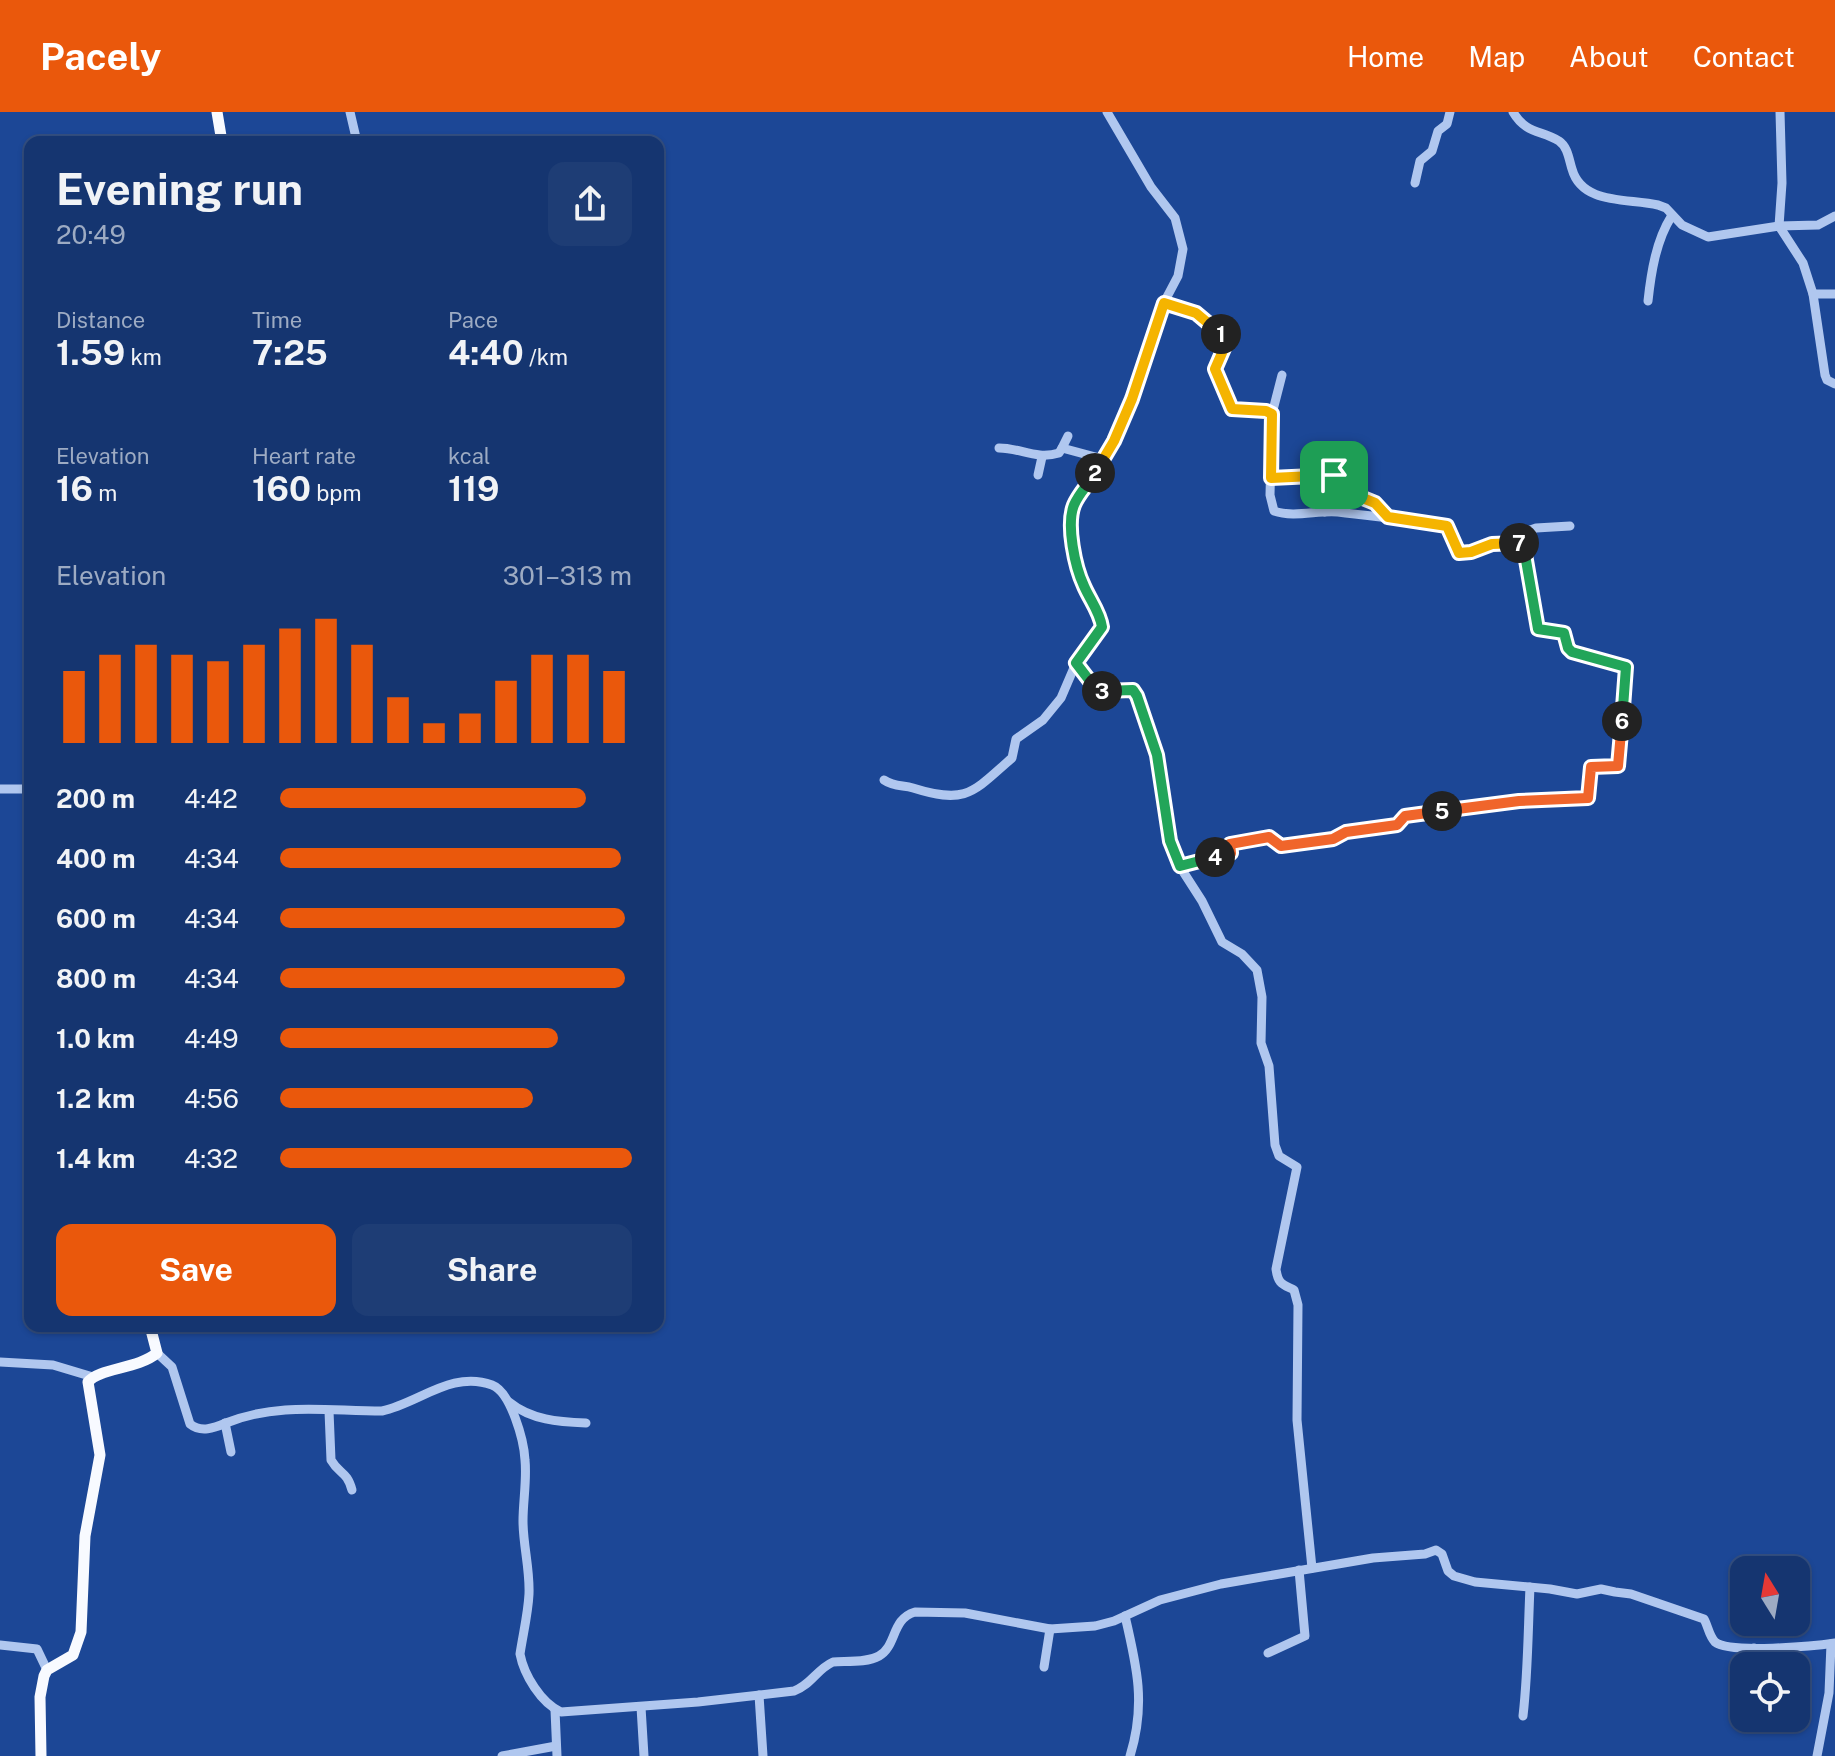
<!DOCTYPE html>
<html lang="en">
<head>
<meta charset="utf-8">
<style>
  :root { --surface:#153570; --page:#1e3d75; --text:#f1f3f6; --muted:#9dabc3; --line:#345083; --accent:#ea580c }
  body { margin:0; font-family:"Public Sans",sans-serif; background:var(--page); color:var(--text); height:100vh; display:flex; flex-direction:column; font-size:30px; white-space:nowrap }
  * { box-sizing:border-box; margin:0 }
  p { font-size:26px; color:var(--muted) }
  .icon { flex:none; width:44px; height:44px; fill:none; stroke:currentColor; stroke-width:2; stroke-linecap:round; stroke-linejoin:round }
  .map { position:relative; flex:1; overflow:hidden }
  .panel { position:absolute; left:24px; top:24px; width:640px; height:1196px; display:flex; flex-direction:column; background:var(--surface); border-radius:16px; box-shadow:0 2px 6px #0004,0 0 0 2px var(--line) }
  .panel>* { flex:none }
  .needle { width:52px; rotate:349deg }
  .buttons { position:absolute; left:1730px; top:1444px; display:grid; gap:16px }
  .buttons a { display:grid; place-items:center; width:80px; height:80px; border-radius:16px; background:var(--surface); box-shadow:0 2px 6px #0004,0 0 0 2px var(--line); font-size:40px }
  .pin { position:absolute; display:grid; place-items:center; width:68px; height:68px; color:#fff; margin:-34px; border-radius:16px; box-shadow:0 4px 12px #0006 }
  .km { position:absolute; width:40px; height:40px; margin:-20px; border-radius:50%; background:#222; color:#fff; font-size:22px; line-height:40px; text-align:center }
  .round { display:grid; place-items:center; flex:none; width:84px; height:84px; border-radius:16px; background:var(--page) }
  .summary { display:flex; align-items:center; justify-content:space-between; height:136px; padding:0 32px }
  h1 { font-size:44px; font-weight:700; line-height:60px }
  .stats { display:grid; grid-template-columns:repeat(3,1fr); gap:12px; height:136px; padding:8px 32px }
  .stats div { display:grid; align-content:center }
  .stats b { font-size:34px; font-weight:700 }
  .stats small { font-size:22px; font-weight:400 }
  .stats p { font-size:22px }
  .chart { height:224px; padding:16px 32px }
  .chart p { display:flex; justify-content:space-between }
  .chart svg { width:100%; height:144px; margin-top:8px; stroke:var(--accent); stroke-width:6 }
  .primary-button { display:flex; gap:16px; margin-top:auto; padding:16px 32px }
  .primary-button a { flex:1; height:92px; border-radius:16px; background:var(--accent); color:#fff; font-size:32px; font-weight:700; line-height:92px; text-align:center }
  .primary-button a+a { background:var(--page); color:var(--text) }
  ul { padding:0 32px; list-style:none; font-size:26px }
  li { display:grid; grid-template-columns:128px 96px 1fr; align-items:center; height:60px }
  li i { height:20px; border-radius:10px; background:var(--accent) }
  header { display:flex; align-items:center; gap:48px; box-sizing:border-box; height:112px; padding:0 40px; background:var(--accent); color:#fff }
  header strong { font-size:38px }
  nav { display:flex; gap:44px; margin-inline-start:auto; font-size:28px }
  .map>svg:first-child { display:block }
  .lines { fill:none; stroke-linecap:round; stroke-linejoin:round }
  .minor { stroke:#b0c7ef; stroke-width:9 }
  .major { stroke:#f8faff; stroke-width:11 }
  .split-1-casing { stroke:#fff; stroke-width:16 }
  .split-2-casing { stroke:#fff; stroke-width:16 }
  .split-3-casing { stroke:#fff; stroke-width:16 }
  .split-4-casing { stroke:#fff; stroke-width:16 }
  .split-5-casing { stroke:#fff; stroke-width:16 }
  .split-6-casing { stroke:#fff; stroke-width:16 }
  .split-7-casing { stroke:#fff; stroke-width:16 }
  .split-8-casing { stroke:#fff; stroke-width:16 }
  .split-1 { stroke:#f5b400; stroke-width:10 }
  .split-2 { stroke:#f5b400; stroke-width:10 }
  .split-3 { stroke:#22a559; stroke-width:10 }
  .split-4 { stroke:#22a559; stroke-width:10 }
  .split-5 { stroke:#f0652b; stroke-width:10 }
  .split-6 { stroke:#f0652b; stroke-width:10 }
  .split-7 { stroke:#22a559; stroke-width:10 }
  .split-8 { stroke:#f5b400; stroke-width:10 }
</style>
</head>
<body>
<header>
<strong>Pacely</strong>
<nav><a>Home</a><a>Map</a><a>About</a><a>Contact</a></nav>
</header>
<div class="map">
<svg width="1835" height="1644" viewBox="0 0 1835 1644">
  <rect width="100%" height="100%" fill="#1c4796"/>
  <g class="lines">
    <g class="minor">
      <path d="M350,0L357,30"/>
      <path d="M1107,0L1151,75L1175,106L1183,137L1178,164L1159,200L1142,259L1119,317L1093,365L1075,390C1066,418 1073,454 1086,479C1092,491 1101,501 1102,515L1076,551C1098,592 1102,571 1133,578L1145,602L1157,643L1170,729L1175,747L1202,789L1222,830L1242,842L1257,858L1262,885L1261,931L1269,954L1275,1033L1279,1044L1297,1055L1276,1157C1278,1172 1282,1172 1294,1178L1298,1193L1297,1308L1312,1456"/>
      <path d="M1513,0C1526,22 1541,18 1559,29C1568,35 1569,48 1572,57C1582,93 1628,86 1658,93L1666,96L1682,113L1708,125L1779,114L1818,113L1835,104"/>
      <path d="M1780,0L1782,71L1779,114L1803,151L1813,182L1825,263L1827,268L1835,272"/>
      <path d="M1415,71L1420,49L1432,39L1438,19L1447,12L1450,0"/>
      <path d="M1813,182H1835"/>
      <path d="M1648,189C1651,161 1656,129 1671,105"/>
      <path d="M1164,191C1185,198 1222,206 1225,234L1215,257L1232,297L1266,299L1272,302L1270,383L1274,399C1294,406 1318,398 1338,400C1375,405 1410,407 1447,414L1452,423L1456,437L1463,441L1492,432L1523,431L1538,517L1564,521L1570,539L1623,552L1627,559L1618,654L1591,655L1588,686L1519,689L1405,704L1397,713L1344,721L1333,727L1281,734L1276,733L1272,726L1230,732V742L1180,754"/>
      <path d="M1272,302L1282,263"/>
      <path d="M1068,324L1062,336L1103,347"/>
      <path d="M999,336C1021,336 1036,348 1059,341L1062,336"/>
      <path d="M1038,363L1042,345"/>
      <path d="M1271,366L1330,364L1341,357H1349L1355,364L1351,377L1353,382L1375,391L1388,405"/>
      <path d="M1325,400L1333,379L1330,364"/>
      <path d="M1523,431L1525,420L1536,416L1570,414"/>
      <path d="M884,668C894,675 903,673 913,676C967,693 973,680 1012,646L1016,627L1043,608L1061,586L1076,551"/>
      <path d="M0,677H30"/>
      <path d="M157,1241L172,1255L190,1312C201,1321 214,1316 226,1311C279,1290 327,1299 382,1299C419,1291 452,1258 492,1273C511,1280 524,1329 525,1348C527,1368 523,1389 523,1409C523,1433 530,1457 529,1482C528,1502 523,1522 520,1542C524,1563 541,1591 561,1600L698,1590L794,1579C811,1573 817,1557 833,1550C846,1549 867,1551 879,1544C897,1534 891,1507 915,1500L965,1501L1050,1517L1095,1514L1114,1509L1160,1488L1221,1472L1373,1446L1425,1442L1436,1438L1442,1442L1448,1459L1454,1464L1475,1470L1550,1477L1577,1482L1601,1477L1615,1480L1631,1482L1704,1507C1708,1514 1709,1524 1715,1530C1729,1542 1815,1534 1835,1531"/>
      <path d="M0,1250L53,1253L93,1265"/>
      <path d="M509,1290C531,1308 559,1310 586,1311"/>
      <path d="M329,1299L331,1348C339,1362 347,1359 352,1378"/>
      <path d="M225,1311L231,1340"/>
      <path d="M1125,1504C1137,1555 1146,1593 1130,1644"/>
      <path d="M0,1533L37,1537L47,1558"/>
      <path d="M1268,1541L1305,1524L1299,1458"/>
      <path d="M1754,1554V1536"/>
      <path d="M1044,1555L1050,1517"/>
      <path d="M759,1583L763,1644"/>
      <path d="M641,1595L644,1644"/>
      <path d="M555,1598L557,1644"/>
      <path d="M1523,1604C1528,1561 1528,1518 1530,1475"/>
      <path d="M502,1644L556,1634"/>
      <path d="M1817,1644L1829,1581L1831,1532"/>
    </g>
    <g class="major">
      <path d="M217,0L222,30"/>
      <path d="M41,1644L40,1585L44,1564L47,1558L73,1543L81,1520L85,1424L100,1343L88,1270C99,1256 138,1257 157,1241L150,1214"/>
    </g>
  </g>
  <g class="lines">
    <defs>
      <path id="split-1" d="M1221,222L1225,234L1215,257L1232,297L1266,299L1272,302L1271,366L1334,363"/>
      <path id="split-2" d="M1095,361L1114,329L1132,287L1164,191L1196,201L1221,222"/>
      <path id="split-3" d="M1095,361C1089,372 1079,381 1074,393C1066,413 1075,455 1084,474C1090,488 1100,500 1102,515L1076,551L1096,577L1102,579"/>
      <path id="split-4" d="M1102,579L1133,578L1137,584L1157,643L1170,729L1180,754L1215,745"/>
      <path id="split-5" d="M1215,745L1231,741L1230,732L1269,725L1281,734L1333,727L1346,720L1397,713L1405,704L1442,699"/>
      <path id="split-6" d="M1442,699L1519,689L1588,686L1591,655L1618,654L1622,609"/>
      <path id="split-7" d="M1519,431H1523L1538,517L1564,521L1568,536L1572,540L1626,555L1622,609"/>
      <path id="split-8" d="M1334,363L1341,357L1352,358L1355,364L1351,377L1353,382L1375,391L1388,405L1447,414L1459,441L1471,440L1492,432L1519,431"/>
    </defs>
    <use href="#split-1" class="split-1-casing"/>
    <use href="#split-2" class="split-2-casing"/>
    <use href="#split-3" class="split-3-casing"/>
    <use href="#split-4" class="split-4-casing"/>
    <use href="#split-5" class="split-5-casing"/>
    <use href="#split-6" class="split-6-casing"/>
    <use href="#split-7" class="split-7-casing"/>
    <use href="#split-8" class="split-8-casing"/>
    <use href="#split-1" class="split-1"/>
    <use href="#split-2" class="split-2"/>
    <use href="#split-3" class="split-3"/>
    <use href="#split-4" class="split-4"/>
    <use href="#split-5" class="split-5"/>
    <use href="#split-6" class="split-6"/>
    <use href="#split-7" class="split-7"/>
    <use href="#split-8" class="split-8"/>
  </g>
</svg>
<div class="buttons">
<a><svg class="needle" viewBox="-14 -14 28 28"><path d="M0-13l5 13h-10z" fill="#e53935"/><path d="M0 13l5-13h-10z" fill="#9dabc3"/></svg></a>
<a><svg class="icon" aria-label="locate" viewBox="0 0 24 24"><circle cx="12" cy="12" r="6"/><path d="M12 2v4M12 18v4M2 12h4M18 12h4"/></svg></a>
</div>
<div class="pin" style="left:1334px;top:363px;background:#1e9e55"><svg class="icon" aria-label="arrive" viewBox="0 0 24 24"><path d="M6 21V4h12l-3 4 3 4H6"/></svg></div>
<b class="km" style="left:1221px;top:222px">1</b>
<b class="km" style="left:1095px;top:361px">2</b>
<b class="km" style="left:1102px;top:579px">3</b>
<b class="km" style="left:1215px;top:745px">4</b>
<b class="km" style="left:1442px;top:699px">5</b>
<b class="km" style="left:1622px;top:609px">6</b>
<b class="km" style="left:1519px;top:431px">7</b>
<section class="panel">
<div class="summary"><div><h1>Evening run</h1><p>20:49</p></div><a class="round"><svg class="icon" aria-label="share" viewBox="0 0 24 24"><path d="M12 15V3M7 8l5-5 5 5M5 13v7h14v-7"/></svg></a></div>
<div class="stats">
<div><p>Distance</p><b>1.59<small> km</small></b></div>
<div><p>Time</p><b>7:25</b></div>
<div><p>Pace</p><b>4:40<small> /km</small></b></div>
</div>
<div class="stats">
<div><p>Elevation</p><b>16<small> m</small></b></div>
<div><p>Heart rate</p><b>160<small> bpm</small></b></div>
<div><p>kcal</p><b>119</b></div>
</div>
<div class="chart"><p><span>Elevation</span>301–313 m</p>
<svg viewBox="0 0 160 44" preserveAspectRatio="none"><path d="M5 44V22M15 44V17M25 44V14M35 44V17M45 44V19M55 44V14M65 44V9M75 44V6M85 44V14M95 44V30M105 44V38M115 44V35M125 44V25M135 44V17M145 44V17M155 44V22"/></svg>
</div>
<ul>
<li><b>200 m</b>4:42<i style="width:87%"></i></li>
<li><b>400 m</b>4:34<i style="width:97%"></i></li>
<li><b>600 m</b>4:34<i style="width:98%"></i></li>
<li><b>800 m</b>4:34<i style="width:98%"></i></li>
<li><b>1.0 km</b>4:49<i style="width:79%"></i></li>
<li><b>1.2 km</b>4:56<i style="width:72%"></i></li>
<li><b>1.4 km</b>4:32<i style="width:100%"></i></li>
</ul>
<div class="primary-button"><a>Save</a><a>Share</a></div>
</section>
</div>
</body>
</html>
